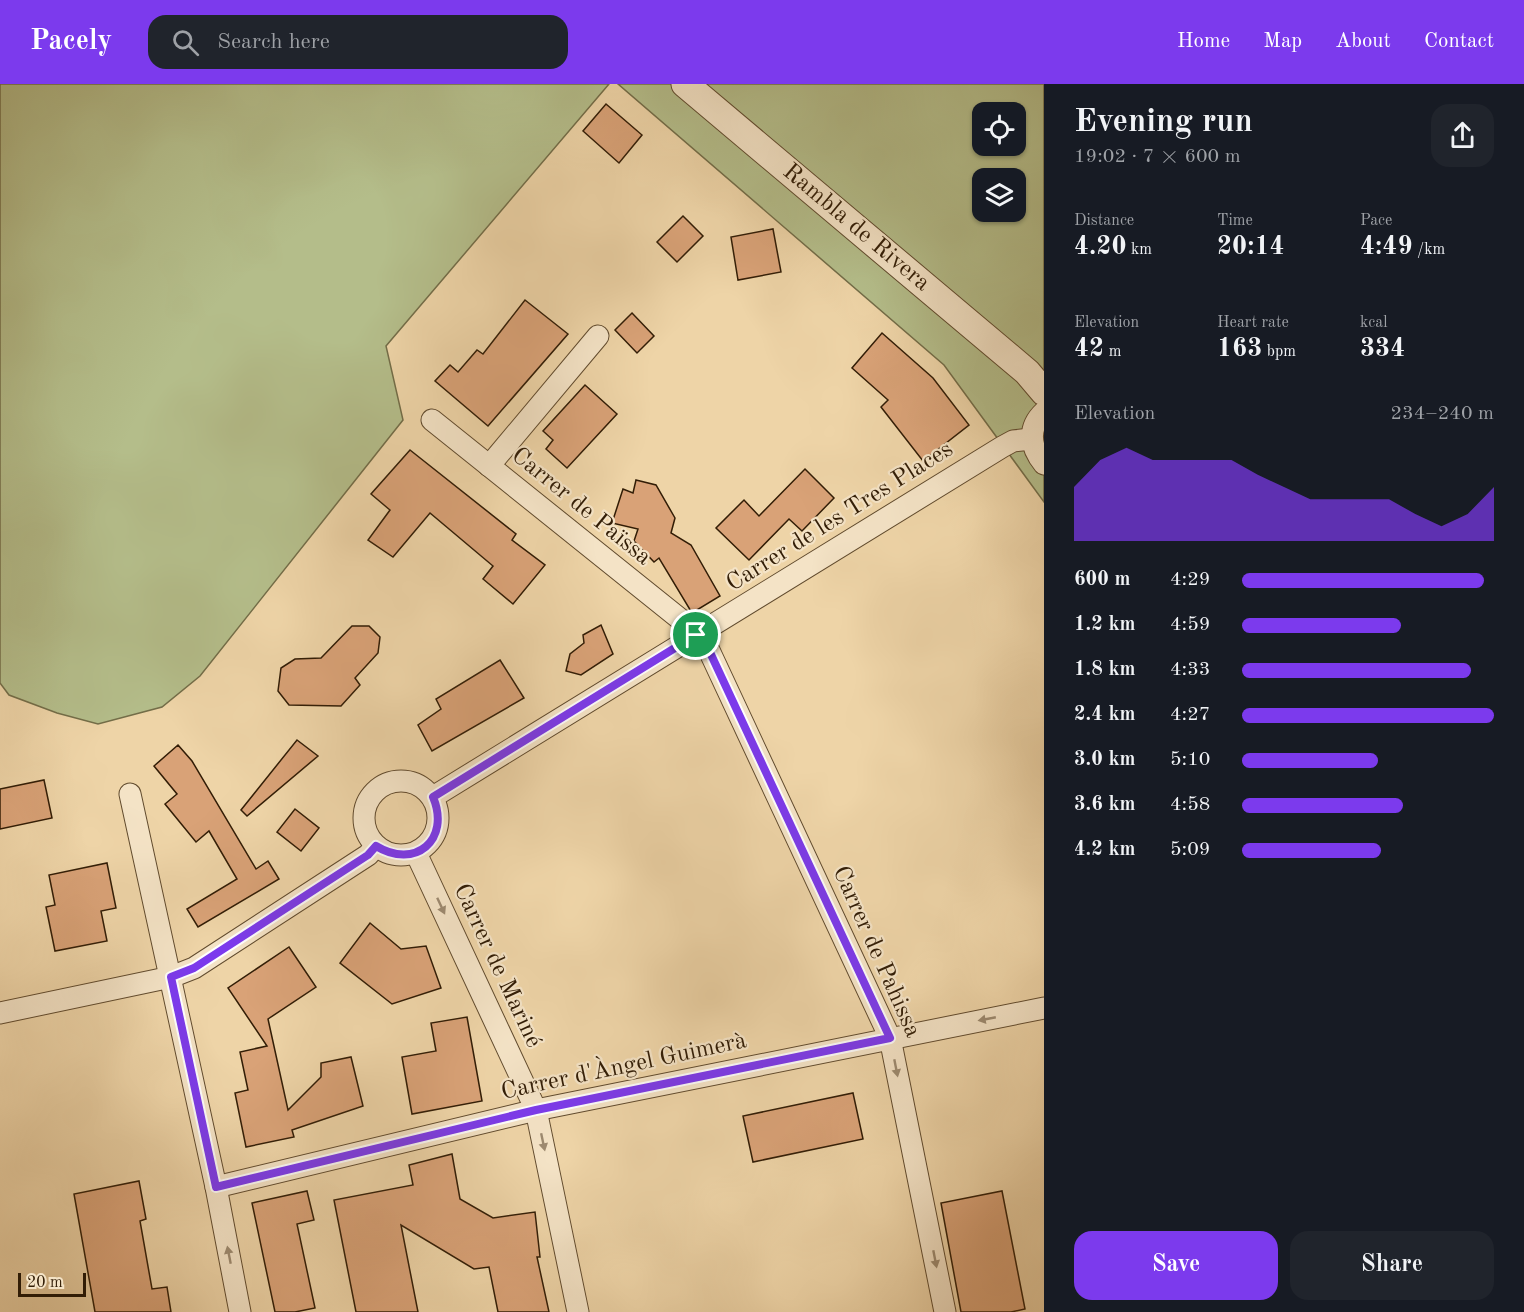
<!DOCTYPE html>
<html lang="en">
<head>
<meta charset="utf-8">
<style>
  :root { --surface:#171b24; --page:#20242c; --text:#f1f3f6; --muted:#9ea1a6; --accent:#7c3aed }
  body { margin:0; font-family:"Old Standard TT",serif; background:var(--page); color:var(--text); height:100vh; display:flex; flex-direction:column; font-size:22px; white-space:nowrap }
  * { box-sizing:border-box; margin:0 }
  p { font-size:20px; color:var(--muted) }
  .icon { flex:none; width:33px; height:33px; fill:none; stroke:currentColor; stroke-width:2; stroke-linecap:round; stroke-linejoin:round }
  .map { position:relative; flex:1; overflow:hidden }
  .side { display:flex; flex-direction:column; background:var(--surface); width:480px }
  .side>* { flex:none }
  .controls { position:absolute; left:972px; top:18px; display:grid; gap:12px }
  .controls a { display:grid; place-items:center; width:54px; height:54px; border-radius:12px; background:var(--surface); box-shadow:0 2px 4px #0004; font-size:30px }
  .scale { position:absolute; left:18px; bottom:15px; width:68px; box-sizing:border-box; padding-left:6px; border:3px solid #321d06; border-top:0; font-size:16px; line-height:21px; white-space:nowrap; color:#321d06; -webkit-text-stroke:4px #f4e3c6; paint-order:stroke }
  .pin { position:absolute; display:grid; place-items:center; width:51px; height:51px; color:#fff; margin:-26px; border:3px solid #fff; border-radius:50%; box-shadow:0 2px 6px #0007 }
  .round { display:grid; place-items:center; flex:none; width:63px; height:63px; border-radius:18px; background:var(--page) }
  .headline { display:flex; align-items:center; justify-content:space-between; height:102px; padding:0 30px }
  h1 { font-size:33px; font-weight:700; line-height:45px }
  .stats { display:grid; grid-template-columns:repeat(3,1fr); gap:9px; height:102px; padding:6px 30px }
  .stats div { display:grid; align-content:center }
  .stats b { font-size:26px; font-weight:700 }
  .stats small { font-size:16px; font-weight:400 }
  .stats p { font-size:16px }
  .chart { height:168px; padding:12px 30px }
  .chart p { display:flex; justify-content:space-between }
  .chart svg { width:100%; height:108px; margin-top:6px; fill:var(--accent); opacity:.7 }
  .primary-button { display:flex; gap:12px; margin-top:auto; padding:12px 30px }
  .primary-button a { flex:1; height:69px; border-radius:18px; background:var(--accent); color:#fff; font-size:24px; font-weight:700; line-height:69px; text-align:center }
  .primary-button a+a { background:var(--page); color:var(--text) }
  ul { padding:0 30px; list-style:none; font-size:20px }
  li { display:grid; grid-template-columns:96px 72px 1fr; align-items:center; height:45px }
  li i { height:15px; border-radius:8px; background:var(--accent) }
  header { display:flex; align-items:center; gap:36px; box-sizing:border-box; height:84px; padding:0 30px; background:var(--accent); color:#fff }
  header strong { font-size:28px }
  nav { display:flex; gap:33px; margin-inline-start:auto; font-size:21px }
  .search { width:420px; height:54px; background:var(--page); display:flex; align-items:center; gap:15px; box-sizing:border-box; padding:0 21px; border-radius:18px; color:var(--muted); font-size:22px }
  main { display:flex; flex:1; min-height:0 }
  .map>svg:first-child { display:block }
  .green { fill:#b4bd8a; stroke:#736d48; stroke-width:1.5; fill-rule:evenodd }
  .building { fill:#d9a277; stroke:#321d06; stroke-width:1.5 }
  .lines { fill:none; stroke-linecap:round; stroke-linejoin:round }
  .minor-casing { stroke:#614b2e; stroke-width:23 }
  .tertiary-casing { stroke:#614b2e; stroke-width:29 }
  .minor { stroke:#f4e3c6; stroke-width:21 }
  .tertiary { stroke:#f4e3c6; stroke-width:27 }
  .oneway { fill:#9d8a70 }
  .route-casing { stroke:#fff; stroke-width:12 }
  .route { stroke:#7c3aed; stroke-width:8 }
  .labels { text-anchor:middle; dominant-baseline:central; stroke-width:4.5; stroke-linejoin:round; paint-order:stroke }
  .street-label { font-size:24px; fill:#321d06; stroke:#f4e3c6 }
</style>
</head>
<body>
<header>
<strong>Pacely</strong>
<div class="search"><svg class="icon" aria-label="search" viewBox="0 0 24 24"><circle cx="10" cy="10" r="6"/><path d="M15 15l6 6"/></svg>Search here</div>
<nav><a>Home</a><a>Map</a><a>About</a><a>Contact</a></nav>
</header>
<main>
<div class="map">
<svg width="1044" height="1228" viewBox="0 0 1044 1228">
  <rect width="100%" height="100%" fill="#eed4a7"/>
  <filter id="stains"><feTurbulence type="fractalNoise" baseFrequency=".00333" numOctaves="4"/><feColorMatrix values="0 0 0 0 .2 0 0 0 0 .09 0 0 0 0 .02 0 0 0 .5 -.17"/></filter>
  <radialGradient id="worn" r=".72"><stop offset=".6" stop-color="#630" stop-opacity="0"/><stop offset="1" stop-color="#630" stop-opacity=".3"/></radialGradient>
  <g class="green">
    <path d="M0,0H609L386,262L403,336L200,592L162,623L98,640L57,629L9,611L0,599Z"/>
    <path d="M618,0H1044V418L944,281ZM982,28H1016V62H982ZM982,94H1016V128H982Z"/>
  </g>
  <g class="building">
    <path d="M606,20L642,51L619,79L583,47Z"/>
    <path d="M683,132L703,152L677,178L657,158Z"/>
    <path d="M773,145L781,188L738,196L731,153Z"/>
    <path d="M525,216L568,250L488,342L435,297L450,281L458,288L477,266L483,270Z"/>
    <path d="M632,229L654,252L637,269L615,246Z"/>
    <path d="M882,249L933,294L969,341L923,377L881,323L888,316L852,284Z"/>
    <path d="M585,301L617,330L567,384L546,365L553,356L543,347Z"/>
    <path d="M410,366L516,450L512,456L545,481L513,520L483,495L493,482L430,429L393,473L368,456L390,426L371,410Z"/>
    <path d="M805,385L834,414L802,447L789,435L749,476L716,444L744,416L759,432Z"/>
    <path d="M636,396L656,401L675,434L671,449L691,461L720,512L692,529L659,474L654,478L634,457L638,445L612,439L623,405L633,409Z"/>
    <path d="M601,541L613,570L581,591L566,587L570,570L584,559L583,551Z"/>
    <path d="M352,542H369L380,553L378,569L355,594L360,601L341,622L289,621L278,607L281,584L295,575L321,574Z"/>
    <path d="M500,576L524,614L432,667L418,641L441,625L436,615Z"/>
    <path d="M297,656L318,672L247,732L241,726Z"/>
    <path d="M178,661L192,677L256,785L268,777L279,795L198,843L187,825L237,795L209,747L196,758L165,720L177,710L154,682Z"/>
    <path d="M44,696L52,734L0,745V705Z"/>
    <path d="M295,725L319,744L301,767L277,748Z"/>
    <path d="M107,779L116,824L101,827L107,857L55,867L46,823L55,821L49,791Z"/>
    <path d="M370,839L401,865L426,862L441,904L392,920L340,879Z"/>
    <path d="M289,863L316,903L268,935L288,1026L321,993V979L351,973L363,1022L292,1046L294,1053L246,1063L235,1009L248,1006L240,968L267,962L228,904Z"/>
    <path d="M467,933L482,1017L412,1030L402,973L436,967L431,939Z"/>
    <path d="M853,1009L863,1055L753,1078L743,1032Z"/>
    <path d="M452,1070L460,1115L493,1134L535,1128L540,1173H537L549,1228H498L489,1183L474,1185L401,1141L418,1228H356L334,1116L413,1101L409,1081Z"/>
    <path d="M139,1097L146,1135L140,1137L152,1205L167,1203L171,1228H95L74,1110Z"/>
    <path d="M307,1107L314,1136L297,1140L315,1224L295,1228H275L252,1119Z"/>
    <path d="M1002,1107L1025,1225L1011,1228H961L941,1119Z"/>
  </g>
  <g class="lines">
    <defs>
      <g id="minor">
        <path d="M1044,328C1027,344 1030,363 1044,380"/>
        <path d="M432,336L685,539L707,562L890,954L945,1228"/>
        <path d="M489,382L598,252"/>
        <circle cx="401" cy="734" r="37"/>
        <path d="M130,710L216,1103L240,1228"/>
        <path d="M433,713L1002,363L1013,357L1031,355"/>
        <path d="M416,769L536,1026L578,1228"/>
        <path d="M0,929L171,893L194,884L368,771L376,762"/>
        <path d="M216,1103L536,1026L1044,924"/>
      </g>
      <path id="tertiary" d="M685,0L1027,288L1044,308"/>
    </defs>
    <use href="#minor" class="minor-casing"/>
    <use href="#tertiary" class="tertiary-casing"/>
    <use href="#minor" class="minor"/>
    <use href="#tertiary" class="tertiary"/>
  </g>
  <defs><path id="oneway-solid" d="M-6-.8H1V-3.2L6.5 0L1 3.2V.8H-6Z" transform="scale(1.5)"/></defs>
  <g class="oneway">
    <use href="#oneway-solid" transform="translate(441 822) rotate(65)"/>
    <use href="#oneway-solid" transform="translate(987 935) rotate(169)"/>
    <use href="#oneway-solid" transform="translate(896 984) rotate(79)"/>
    <use href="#oneway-solid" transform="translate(543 1058) rotate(78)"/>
    <use href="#oneway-solid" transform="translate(229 1171) rotate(-101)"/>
    <use href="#oneway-solid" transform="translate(935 1175) rotate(79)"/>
  </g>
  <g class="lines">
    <defs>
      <path id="route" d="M696,551L707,562L890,954L536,1026L216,1103L171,893L194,884L368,771L376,762C415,786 451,756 433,713Z"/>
    </defs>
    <use href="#route" class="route-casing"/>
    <use href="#route" class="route"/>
  </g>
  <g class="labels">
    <g class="street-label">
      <text transform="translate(856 144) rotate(40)">Rambla de Rivera</text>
      <text transform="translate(581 423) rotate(39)">Carrer de Païssa</text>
      <text transform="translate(840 433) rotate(-32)">Carrer de les Tres Places</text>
      <text transform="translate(876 868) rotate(66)">Carrer de Pahissa</text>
      <text transform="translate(497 882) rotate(65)">Carrer de Mariné</text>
      <text transform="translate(624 983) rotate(-12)">Carrer d'Àngel Guimerà</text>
    </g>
  </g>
  <rect width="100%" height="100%" filter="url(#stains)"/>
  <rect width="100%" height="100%" fill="url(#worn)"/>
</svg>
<div class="controls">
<a><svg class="icon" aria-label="locate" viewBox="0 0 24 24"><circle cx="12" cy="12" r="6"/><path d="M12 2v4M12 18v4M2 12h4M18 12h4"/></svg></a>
<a><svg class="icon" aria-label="layers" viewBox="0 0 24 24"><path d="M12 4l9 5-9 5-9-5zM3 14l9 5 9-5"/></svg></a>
</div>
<div class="scale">20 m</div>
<div class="pin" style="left:696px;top:551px;background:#1e9e55"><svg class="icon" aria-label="arrive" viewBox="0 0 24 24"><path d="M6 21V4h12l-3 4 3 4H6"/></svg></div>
</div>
<section class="side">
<div class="headline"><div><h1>Evening run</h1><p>19:02 · 7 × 600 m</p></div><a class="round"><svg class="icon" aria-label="share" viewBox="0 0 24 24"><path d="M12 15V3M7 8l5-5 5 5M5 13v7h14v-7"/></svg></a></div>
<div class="stats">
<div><p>Distance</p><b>4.20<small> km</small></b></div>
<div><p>Time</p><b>20:14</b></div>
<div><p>Pace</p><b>4:49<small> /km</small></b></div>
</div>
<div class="stats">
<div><p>Elevation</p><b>42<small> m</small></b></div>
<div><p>Heart rate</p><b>163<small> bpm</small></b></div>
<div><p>kcal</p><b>334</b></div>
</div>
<div class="chart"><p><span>Elevation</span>234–240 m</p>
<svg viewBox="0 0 160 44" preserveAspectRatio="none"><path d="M0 44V22L10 11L20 6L30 11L40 11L50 11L60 11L70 17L80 22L90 27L100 27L110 27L120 27L130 33L140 38L150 33L160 22V44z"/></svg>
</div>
<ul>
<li><b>600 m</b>4:29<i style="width:96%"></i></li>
<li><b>1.2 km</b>4:59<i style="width:63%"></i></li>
<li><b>1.8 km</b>4:33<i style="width:91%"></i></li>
<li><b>2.4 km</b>4:27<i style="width:100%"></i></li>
<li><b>3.0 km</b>5:10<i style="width:54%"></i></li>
<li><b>3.6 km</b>4:58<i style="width:64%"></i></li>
<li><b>4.2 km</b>5:09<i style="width:55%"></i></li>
</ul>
<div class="primary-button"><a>Save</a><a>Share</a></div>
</section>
</main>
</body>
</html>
